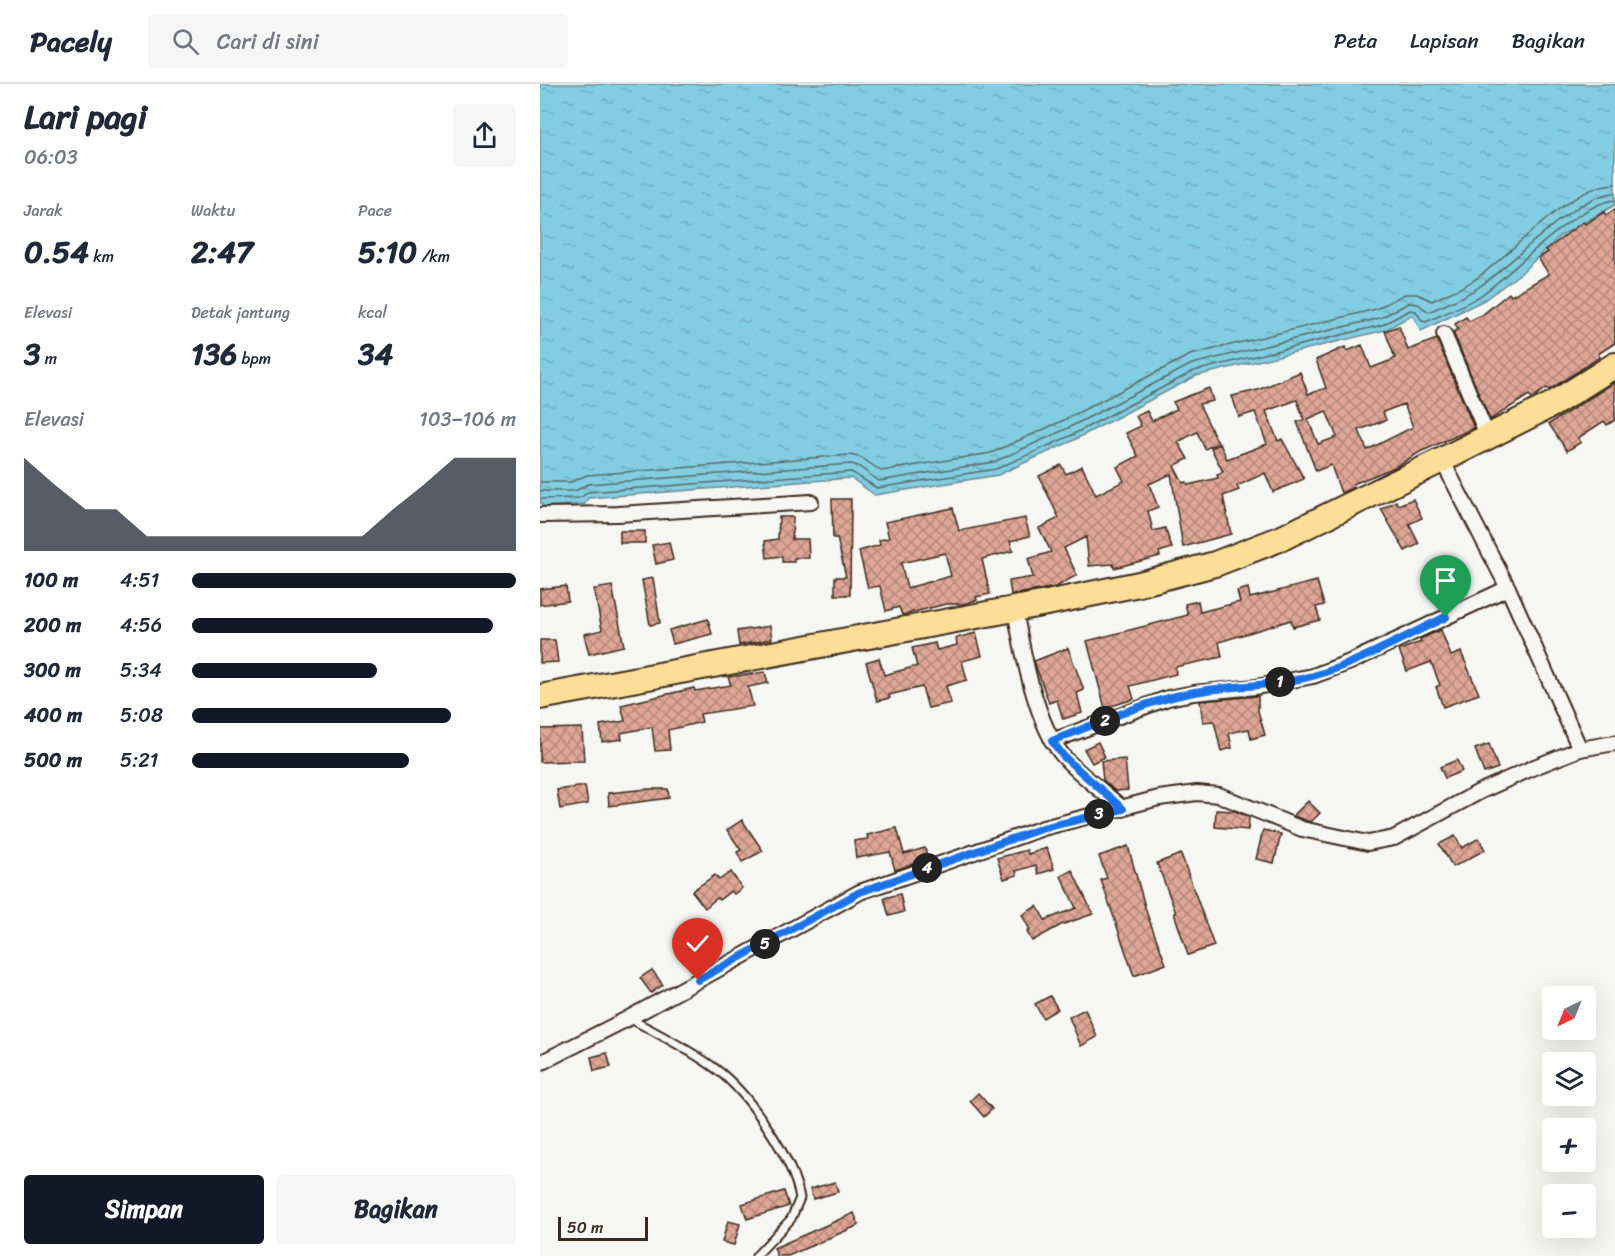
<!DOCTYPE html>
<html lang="id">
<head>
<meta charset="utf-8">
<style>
  :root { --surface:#fff; --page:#f6f6f7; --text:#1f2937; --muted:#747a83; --line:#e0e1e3; --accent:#111827 }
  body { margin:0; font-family:Sriracha,sans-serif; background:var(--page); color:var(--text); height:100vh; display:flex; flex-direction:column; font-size:22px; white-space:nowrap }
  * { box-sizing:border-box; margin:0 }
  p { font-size:20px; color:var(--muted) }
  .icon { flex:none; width:33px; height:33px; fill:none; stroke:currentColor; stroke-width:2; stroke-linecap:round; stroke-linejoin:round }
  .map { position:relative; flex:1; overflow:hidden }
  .drawer { display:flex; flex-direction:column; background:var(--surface); width:540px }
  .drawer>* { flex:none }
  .needle { width:39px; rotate:223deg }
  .controls { position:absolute; left:1002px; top:902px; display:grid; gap:12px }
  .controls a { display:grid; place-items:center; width:54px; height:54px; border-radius:6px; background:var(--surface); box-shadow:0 6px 24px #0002; font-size:30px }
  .scale { position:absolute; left:18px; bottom:15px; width:90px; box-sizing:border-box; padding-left:6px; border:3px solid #3b2a1e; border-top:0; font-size:16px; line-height:21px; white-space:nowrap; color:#3b2a1e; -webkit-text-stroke:4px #f6f6f2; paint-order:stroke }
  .pin { position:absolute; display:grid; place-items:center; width:51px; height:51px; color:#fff; margin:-62px -26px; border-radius:50% 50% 50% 0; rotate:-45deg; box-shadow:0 0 6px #0007 }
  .pin .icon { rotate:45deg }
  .km { position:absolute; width:30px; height:30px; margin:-15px; border-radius:50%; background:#222; color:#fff; font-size:16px; line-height:30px; text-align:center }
  .round { display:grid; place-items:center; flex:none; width:63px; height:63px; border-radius:6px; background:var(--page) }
  .summary { display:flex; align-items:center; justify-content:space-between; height:102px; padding:0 24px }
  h1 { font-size:33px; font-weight:800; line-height:45px }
  .figures { display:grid; grid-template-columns:repeat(3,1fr); gap:9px; height:102px; padding:6px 24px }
  .figures div { display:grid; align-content:center }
  .figures b { font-size:30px; font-weight:800 }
  .figures small { font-size:16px; font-weight:400 }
  .figures p { font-size:16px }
  .chart { height:168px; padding:12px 24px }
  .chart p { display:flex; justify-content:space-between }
  .chart svg { width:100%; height:108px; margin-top:6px; fill:var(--accent); opacity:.7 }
  .primary-button { display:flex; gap:12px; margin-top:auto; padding:12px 24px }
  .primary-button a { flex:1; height:69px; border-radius:6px; background:var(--accent); color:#fff; font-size:24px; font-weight:800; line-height:69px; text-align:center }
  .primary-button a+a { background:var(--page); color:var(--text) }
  ul { padding:0 24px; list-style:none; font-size:20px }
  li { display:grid; grid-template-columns:96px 72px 1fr; align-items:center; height:45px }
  li i { height:15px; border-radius:8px; background:var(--accent) }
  header { display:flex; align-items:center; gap:36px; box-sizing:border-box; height:84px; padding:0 30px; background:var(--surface); border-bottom:2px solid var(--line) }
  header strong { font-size:28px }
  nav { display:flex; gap:33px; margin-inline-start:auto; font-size:21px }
  .search { width:420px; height:54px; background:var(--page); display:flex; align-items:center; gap:15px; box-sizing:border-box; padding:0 21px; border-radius:6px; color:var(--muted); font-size:22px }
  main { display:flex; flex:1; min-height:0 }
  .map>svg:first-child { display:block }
  .water { fill:url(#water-ripples); stroke:#668c94; stroke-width:1.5 }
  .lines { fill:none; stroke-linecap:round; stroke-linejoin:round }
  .shore { stroke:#576b6c; stroke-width:1.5 }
  .building { fill:url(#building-cross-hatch); stroke:#3b2a1e; stroke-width:1.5; fill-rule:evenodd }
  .service-casing { stroke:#3b2a1e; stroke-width:11 }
  .minor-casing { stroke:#3b2a1e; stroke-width:18 }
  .trunk-casing { stroke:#3b2a1e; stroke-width:28 }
  .service { stroke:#f6f6f2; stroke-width:7 }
  .minor { stroke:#f6f6f2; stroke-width:14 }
  .trunk { stroke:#fdde96; stroke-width:24 }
  .route-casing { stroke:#fff; stroke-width:12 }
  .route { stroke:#1a73e8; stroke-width:8 }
</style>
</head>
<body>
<header>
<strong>Pacely</strong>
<div class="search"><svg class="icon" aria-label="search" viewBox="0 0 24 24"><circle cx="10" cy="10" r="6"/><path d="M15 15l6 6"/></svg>Cari di sini</div>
<nav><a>Peta</a><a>Lapisan</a><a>Bagikan</a></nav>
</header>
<main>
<section class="drawer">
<div class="summary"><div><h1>Lari pagi</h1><p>06:03</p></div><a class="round"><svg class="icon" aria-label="share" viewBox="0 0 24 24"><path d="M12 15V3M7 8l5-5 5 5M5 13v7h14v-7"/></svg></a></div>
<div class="figures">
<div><p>Jarak</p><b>0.54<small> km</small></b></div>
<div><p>Waktu</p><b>2:47</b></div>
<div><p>Pace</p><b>5:10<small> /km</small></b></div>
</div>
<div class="figures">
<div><p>Elevasi</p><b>3<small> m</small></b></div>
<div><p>Detak jantung</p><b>136<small> bpm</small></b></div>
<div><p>kcal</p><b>34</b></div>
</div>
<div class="chart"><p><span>Elevasi</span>103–106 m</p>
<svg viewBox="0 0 160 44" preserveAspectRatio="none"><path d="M0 44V6L10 17L20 27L30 27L40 38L50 38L60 38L70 38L80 38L90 38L100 38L110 38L120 27L130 17L140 6L150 6L160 6V44z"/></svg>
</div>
<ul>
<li><b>100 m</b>4:51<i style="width:100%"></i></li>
<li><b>200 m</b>4:56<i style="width:93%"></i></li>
<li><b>300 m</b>5:34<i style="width:57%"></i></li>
<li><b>400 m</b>5:08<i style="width:80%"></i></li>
<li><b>500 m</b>5:21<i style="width:67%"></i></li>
</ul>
<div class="primary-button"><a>Simpan</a><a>Bagikan</a></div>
</section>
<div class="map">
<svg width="1075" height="1172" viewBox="0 0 1075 1172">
  <defs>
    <pattern id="water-ripples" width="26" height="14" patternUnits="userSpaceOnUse" patternTransform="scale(1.5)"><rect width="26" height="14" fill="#82cde2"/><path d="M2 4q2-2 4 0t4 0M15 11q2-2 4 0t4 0" fill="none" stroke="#71b0c1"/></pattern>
    <pattern id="building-cross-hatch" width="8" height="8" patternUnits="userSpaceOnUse" patternTransform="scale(1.5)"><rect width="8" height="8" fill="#dea696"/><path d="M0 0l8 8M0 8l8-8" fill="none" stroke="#b5877a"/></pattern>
  </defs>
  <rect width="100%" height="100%" fill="#f6f6f2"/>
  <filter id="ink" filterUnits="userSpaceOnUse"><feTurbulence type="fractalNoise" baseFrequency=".0167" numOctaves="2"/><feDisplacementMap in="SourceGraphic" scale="12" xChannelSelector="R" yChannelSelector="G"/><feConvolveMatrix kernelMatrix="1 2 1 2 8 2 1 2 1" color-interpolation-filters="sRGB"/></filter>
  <g filter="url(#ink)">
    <path class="water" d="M0,0H1075V121L1020,152L981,189L944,216L881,247L872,231L845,246L656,292L532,357L458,391L335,411L311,394L48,414L45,420L4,423L0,418Z"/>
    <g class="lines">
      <g class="shore">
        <path d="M0,398H31L47,391L310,371L322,374L341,387L451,369L522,337L650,271L836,225L865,210H877L892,217C905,210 921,205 934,196C972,171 1029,101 1075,100"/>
        <path d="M0,407H35L48,400L311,380L318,382L339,397L454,378L526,345L652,280L840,234L869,219L878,220L889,228C905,220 924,214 939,203C974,179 1034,111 1075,109"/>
        <path d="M0,415L40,414L48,408L311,388L337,404L456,385L530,352L654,287L842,241L870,226L876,227L882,237L886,238C905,229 927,221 944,209C977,185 1036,120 1075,116"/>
      </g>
    </g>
    <g class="building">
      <path d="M1075,125V259L1058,270L1060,273L1009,306L1007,304L992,314L989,311L950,336L913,248L918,245L915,240L926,233L929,237L942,231L969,209L971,212L1009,190L998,174L1008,168L1006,166L1043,138L1045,140L1064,128L1066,131Z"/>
      <path d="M859,242L868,266L897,255L934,344L880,368L855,383L813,400L814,403L801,409L791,381L776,387L757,338L764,336L757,316L726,327L738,357L742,355L764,395L733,408L725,389L697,402L699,406L683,412L691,450L643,463L631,390L609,400L618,423L608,427L613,447L625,444L632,464L619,468L620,472L574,484L573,480L549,482L546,453L524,464L537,491L516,503L471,511L469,497L493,493L488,475L511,468L499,444L519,434L499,392L521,381L526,390L542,382L556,411L584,397L577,383L598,372L586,349L601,342L596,332L607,327L612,337L637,325L633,318L669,304L673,317L659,320L678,359L665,365L657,348L638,358L648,375L634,382L643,399L647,398L648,401L678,394L677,391L683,388L671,364L680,360L687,375L727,360L715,328L699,333L692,312L718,306L760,288L768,310L786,304L776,276L805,263L807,267L822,261L831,284L852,276L855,274L845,247ZM864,320L873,343L827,366L819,346L846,336L843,328ZM786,327L797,353L778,360L768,335Z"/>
      <path d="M1075,298V336L1067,341L1064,337L1038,354L1041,358L1027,367L1009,340Z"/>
      <path d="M292,415H311L310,511H295V493H306L297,454H293Z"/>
      <path d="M873,415L882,434L869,440L879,460L865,467L841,425L856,417L858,421Z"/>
      <path d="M413,424L419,447L485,434L490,452L470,457L473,467L442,475L450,510L436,513L437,516L423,520H406L362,531L359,523L346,527L340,502L328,504L319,467L340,461L339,456L349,454L345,438ZM405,469L411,492L367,504L361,479Z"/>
      <path d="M239,433H253L252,455H268L269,474H254V478H242V472L227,474L225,457L238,455Z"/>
      <rect x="80" y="447" width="25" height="12"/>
      <path d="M129,458L133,476L116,480L112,461Z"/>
      <path d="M113,494L120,539L110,541L102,496Z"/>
      <path d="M777,497L784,521L776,523L780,536L753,543L751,536L679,558L682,573L635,583L636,590L590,602L594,615L565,624L547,557L648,531L645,520L658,517L660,528L700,518L697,507L708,504L710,514Z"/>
      <path d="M26,502L28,517L0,521V505Z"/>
      <path d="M72,502L84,562L49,570L44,550L62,546L54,505Z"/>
      <path d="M168,535L172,550L133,560L129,546Z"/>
      <path d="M230,542L232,555L199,561L197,547Z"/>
      <path d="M901,546L911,572L921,568L939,610L903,623L896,603L900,601L891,578L867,587L859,566L881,558L880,555Z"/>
      <path d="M436,549L442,572L422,577L427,596L406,602L411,619L388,624L382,603L349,611L350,614L337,617L326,578L339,574L344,591L377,582L372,564L395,559L397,566L417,561L416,554Z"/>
      <path d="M0,556H15L18,578L0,579Z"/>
      <path d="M528,564L544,606L537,609L542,629L523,635L517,616L509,619L494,577Z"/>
      <path d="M225,588L228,599L208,603L213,622L160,630L162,638L128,646L130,666L115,667L112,643L81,649L82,655L62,658L60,641L85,637L81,621L154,604L155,607L191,601L188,593Z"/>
      <path d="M718,612V627L725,651L711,655L709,645L689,649L692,664L681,667L674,637L663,638L660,617Z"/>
      <path d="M42,644L44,677L0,678V645Z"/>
      <path d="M558,658L565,673L552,679L544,665Z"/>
      <path d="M949,660L958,684L944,689L935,665Z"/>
      <path d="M585,675L588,706L575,707L563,696L561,677Z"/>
      <path d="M917,676L922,687L905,694L900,683Z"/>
      <path d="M45,702L48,720L20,725L17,706Z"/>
      <path d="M108,705H128L129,714L69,722L68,709Z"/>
      <path d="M768,717L780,729L771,738L753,732Z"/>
      <path d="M676,726L695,727L709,733L708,746L675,743Z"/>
      <path d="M202,736L223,767L202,778L197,768L201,766L187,746Z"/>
      <path d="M357,744L364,770L385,764L388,775L355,786L350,768L316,774L314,757L328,755L327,751Z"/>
      <path d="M723,746L741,750L734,779L716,775Z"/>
      <path d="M915,752L922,764L939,754L945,766L913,783L899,760Z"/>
      <path d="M588,762L607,830L626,880L594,892L561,796L567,794L559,772Z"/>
      <path d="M507,764L514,785L498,790L496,781L476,787L477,791L464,795L457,774L487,766L488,770Z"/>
      <path d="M641,770L674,862L648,871L634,829H636L617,779Z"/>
      <path d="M532,786L553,830L521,841L492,857L487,848L490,846L482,831L497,822L505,836L536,824L521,792Z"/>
      <path d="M191,788L202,804L194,810L191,807L179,816L177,814L165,824L152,807L175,791L179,796Z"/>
      <path d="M360,810L364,828L349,832L344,814Z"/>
      <path d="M112,886L123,901L111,909L100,894Z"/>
      <path d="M510,912L518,925L503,934L495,920Z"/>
      <path d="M545,925L557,953L541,962L529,933Z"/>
      <path d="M67,969L71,983L54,987L51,973Z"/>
      <path d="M438,1009L452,1025L444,1033L430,1017Z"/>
      <path d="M295,1098L298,1108L273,1115L270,1105Z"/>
      <path d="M244,1107L249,1122L207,1135L202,1120Z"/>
      <path d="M314,1129L319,1141L248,1172H237L234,1164Z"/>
      <path d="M188,1137L200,1140L194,1161L182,1158Z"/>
    </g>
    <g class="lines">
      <defs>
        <path id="service" d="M89,934C118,950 149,965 176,985C209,1009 253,1075 260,1114L251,1135L216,1172"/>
        <g id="minor">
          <path d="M904,250L948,353"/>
          <path d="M902,376L968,504L1040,665"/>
          <path d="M0,431L78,430L271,418"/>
          <path d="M475,525C482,566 496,642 524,673C541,692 564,708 583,725"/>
          <path d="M512,657L628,614L654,609L716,603L773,592L810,578L968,504"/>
          <path d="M0,979L89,934L320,808L503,744L619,714L657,709L679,711L762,745L828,759L854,754L941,707L997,682L1040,665L1075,659"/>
        </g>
        <path id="trunk" d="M0,613L507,519L599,500L675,480L742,454L902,376L1013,320L1075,281"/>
      </defs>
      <use href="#service" class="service-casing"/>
      <use href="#minor" class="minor-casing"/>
      <use href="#trunk" class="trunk-casing"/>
      <use href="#service" class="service"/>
      <use href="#minor" class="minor"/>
      <use href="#trunk" class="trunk"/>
    </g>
  </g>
  <g class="lines" filter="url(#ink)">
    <defs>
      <path id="route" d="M158,896L320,808L503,744L583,725L524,673L512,657C557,640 603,618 650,609C691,601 732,603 773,592C819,579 863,553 906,533"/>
    </defs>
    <use href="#route" class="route-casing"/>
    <use href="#route" class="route"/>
  </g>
</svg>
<div class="controls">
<a><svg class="needle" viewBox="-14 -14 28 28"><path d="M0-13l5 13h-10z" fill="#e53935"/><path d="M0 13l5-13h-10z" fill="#747a83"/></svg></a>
<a><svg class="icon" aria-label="layers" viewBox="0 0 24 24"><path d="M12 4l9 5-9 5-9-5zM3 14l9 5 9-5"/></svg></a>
<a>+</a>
<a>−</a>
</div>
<div class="scale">50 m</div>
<div class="pin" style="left:906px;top:533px;background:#1e9e55"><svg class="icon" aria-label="arrive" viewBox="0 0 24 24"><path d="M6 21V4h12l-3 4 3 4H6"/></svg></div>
<div class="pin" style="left:158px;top:896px;background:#d93025"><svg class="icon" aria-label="check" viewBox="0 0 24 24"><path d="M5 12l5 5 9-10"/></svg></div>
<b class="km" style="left:740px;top:598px">1</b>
<b class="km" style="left:565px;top:637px">2</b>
<b class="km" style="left:559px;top:730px">3</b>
<b class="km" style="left:387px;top:784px">4</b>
<b class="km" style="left:225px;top:860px">5</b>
</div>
</main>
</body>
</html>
